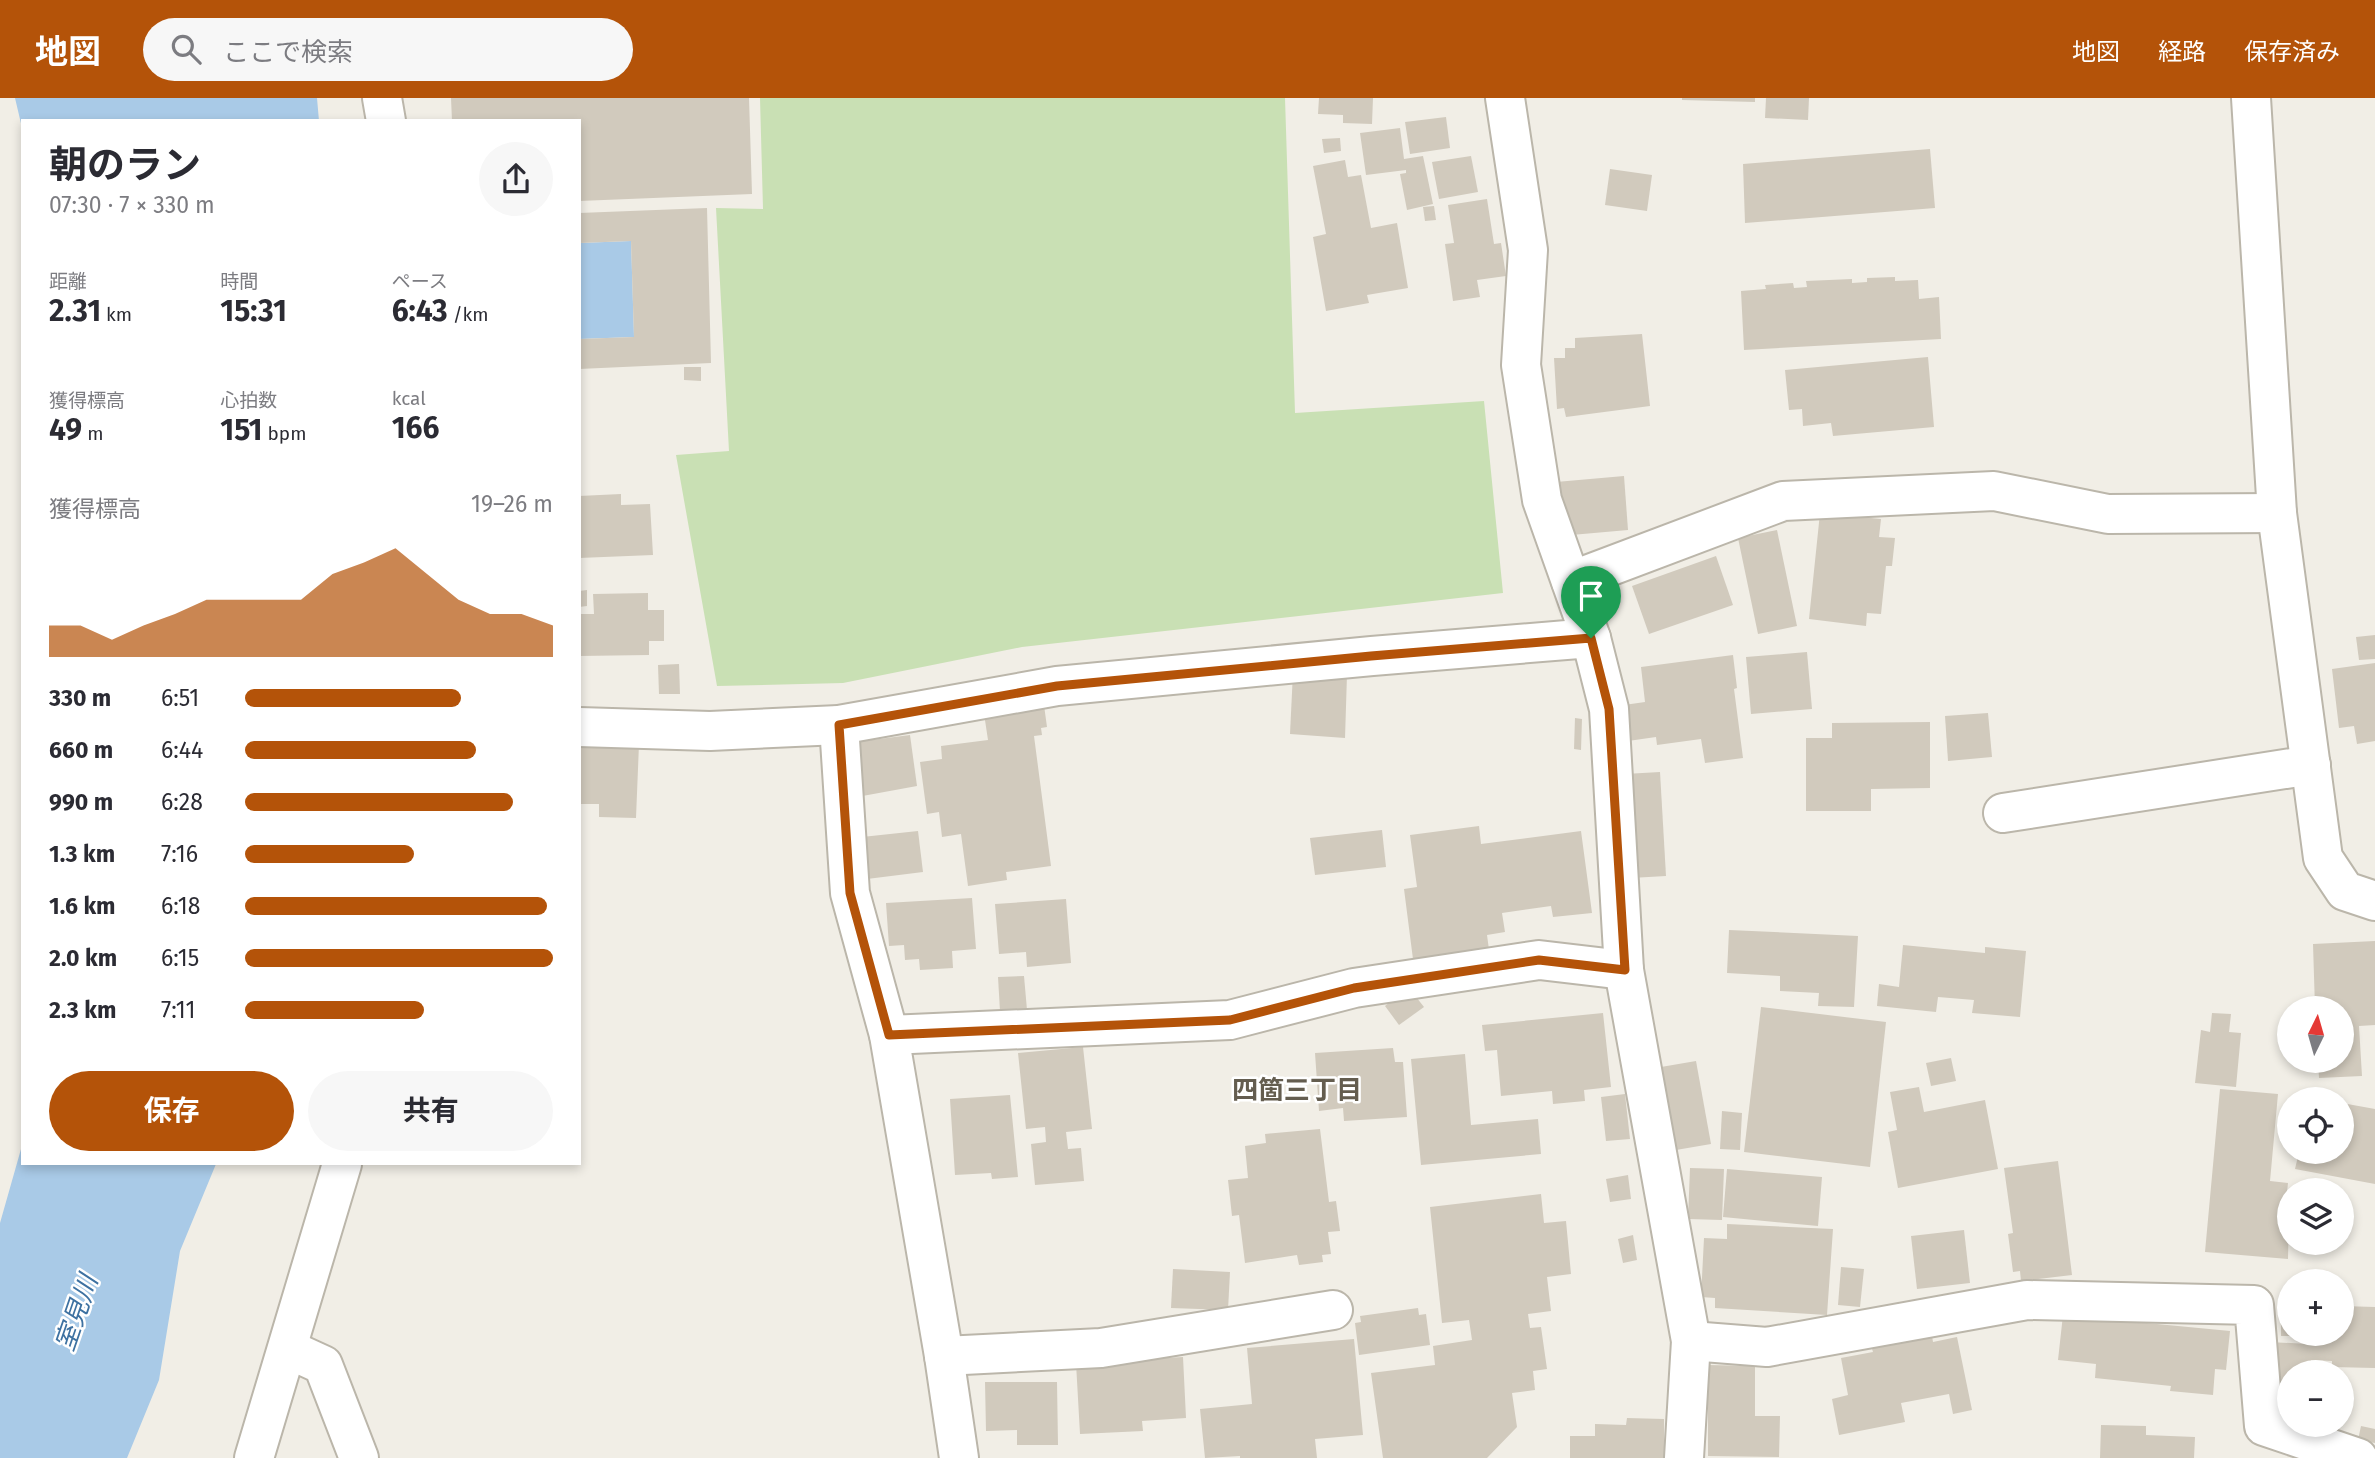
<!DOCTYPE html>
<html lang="ja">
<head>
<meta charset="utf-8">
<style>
  :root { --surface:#fff; --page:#f7f7f7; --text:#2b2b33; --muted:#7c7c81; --accent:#b45309 }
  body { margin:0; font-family:"Fira Sans","Noto Sans JP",sans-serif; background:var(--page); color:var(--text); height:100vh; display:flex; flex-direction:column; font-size:26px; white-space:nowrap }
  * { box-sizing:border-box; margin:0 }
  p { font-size:23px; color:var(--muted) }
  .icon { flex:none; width:38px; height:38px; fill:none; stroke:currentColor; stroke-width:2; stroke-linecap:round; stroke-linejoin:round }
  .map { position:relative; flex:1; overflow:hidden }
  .drawer { position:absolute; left:21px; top:21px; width:560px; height:1046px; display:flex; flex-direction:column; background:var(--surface); border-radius:0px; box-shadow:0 4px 10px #0003 }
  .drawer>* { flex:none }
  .needle { width:46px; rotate:5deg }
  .controls { position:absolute; left:2277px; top:898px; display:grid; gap:14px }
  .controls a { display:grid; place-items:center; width:77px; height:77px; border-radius:50%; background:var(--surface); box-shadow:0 4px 10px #0003; font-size:35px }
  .pin { position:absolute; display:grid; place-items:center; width:60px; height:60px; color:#fff; margin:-72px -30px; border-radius:50% 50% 50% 0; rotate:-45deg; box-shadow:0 0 7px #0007 }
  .pin .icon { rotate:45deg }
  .round { display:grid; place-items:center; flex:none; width:74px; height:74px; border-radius:37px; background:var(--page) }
  .head { display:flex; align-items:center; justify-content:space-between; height:119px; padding:0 28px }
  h1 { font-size:38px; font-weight:700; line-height:52px }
  .figures { display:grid; grid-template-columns:repeat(3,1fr); gap:10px; height:119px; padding:7px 28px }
  .figures div { display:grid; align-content:center }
  .figures b { font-size:30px; font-weight:700 }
  .figures small { font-size:19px; font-weight:400 }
  .figures p { font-size:19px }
  .chart { height:196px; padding:14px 28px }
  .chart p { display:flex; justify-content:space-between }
  .chart svg { width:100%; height:126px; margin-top:7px; fill:var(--accent); opacity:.7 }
  .button { display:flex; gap:14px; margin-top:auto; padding:14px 28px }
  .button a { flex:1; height:80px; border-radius:42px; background:var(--accent); color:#fff; font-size:28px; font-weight:700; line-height:80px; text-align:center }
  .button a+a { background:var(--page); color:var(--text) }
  ul { padding:0 28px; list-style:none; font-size:23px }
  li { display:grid; grid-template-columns:112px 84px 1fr; align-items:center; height:52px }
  li i { height:18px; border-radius:9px; background:var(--accent) }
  header { display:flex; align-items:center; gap:42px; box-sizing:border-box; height:98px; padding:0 35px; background:var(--accent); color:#fff }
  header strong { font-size:33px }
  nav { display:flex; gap:38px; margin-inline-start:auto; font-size:24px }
  .search { width:490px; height:63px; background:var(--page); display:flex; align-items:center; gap:18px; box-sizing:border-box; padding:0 24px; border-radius:38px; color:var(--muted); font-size:26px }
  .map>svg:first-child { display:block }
  .green { fill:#c9e0b4 }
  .water { fill:#a9cae7 }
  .building { fill:#d1cabd }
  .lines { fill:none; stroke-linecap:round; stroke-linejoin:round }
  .minor-casing { stroke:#bbb6aa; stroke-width:42 }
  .tertiary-casing { stroke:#bbb6aa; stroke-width:42 }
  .minor { stroke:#fff; stroke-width:38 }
  .tertiary { stroke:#fff; stroke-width:38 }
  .route-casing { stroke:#fff; stroke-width:14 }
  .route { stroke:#b45309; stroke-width:9 }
  .labels { text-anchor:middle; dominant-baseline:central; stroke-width:5; stroke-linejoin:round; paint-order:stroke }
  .neighbourhood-label { font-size:26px; font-weight:bold; fill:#645d4f; stroke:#fff }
  .water-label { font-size:26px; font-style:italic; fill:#3d71a1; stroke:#fff }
</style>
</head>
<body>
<header>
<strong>地図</strong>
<div class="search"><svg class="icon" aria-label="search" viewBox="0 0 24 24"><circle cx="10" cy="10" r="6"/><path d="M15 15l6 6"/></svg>ここで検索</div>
<nav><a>地図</a><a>経路</a><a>保存済み</a></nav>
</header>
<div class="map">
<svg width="2375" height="1360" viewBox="0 0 2375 1360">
  <rect width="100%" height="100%" fill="#f1eee6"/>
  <path class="green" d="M760,0H1285L1295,315L1484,303L1503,495L1022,549L843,585L717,588L676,357L729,353L716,110L763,111Z"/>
  <g class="water">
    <path d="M15,0H317L319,23H23V34Z"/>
    <path d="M631,143L634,239L579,241V145Z"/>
    <path d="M23,1044V1066H216L180,1153L159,1282L127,1360H0V1125Z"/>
  </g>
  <g class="building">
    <path d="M451,0H749L752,96L579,103V23H452Z"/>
    <path d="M1319,0H1373L1372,26L1343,25V17L1318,16Z"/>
    <path d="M1682,0H1755V4L1682,2Z"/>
    <path d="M1766,0H1809L1808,22L1765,20Z"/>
    <path d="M1446,19L1450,50L1410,56L1405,24Z"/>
    <path d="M1400,30L1404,61L1423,58L1433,106L1407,112L1400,76L1406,75V72L1366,77L1360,35Z"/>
    <path d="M1340,40L1341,53L1324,55L1322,41Z"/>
    <path d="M1930,51L1935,110L1745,125L1743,66Z"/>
    <path d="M1471,58L1478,94L1439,101L1432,64Z"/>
    <path d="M1345,62L1348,79L1361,77L1371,130L1397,125L1408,190L1367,197L1369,205L1326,213L1313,139L1326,136L1313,68Z"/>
    <path d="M1610,71L1652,77L1647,113L1605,107Z"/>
    <path d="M1487,101L1494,146L1501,145L1506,178L1477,182L1480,199L1453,203L1445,146L1454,145L1448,107Z"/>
    <path d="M1434,108L1436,122L1425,123L1423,109Z"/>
    <path d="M707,110L711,265L579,271V241L634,239L631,143L579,145V115Z"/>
    <path d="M1895,179V183L1918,182L1919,201L1939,199L1941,241L1744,252L1741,193L1766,191L1765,187L1793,185L1794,190L1807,189L1806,183L1852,181V185L1867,184V180Z"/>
    <path d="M1642,236L1650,308L1566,319L1564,310L1557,311L1554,260H1565V250H1575V240Z"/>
    <path d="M1928,259L1934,329L1833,338L1831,325L1803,328L1802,311L1789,312L1785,272Z"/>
    <path d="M684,269H701V283L684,282Z"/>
    <path d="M1624,378L1628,432L1560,438L1556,384Z"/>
    <path d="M621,396V407L650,406L653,457L579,460V398Z"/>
    <path d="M1820,415L1881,421L1879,439L1895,440L1892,468H1886L1881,516L1867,515L1866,528L1809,521Z"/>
    <path d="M1777,432L1797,528L1758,536L1738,440Z"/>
    <path d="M1716,458L1733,507L1649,536L1632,488Z"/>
    <path d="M587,492V508L579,509V493Z"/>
    <path d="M648,495V512H664V543H649V557L579,558V516H594L593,496Z"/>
    <path d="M2375,537V561L2359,562L2356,539Z"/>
    <path d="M1807,554L1812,611L1751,616L1746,559Z"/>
    <path d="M1733,557L1737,590L1734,591L1743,660L1705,665L1701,641L1657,647L1656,639L1621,644L1617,608L1645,604L1641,569Z"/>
    <path d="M2375,565V643L2357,646L2354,628L2339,630L2332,571Z"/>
    <path d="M679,566L680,596H659L658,567Z"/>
    <path d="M1293,574L1347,577L1345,640L1290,636Z"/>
    <path d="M1043,600L1047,629L1041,630L1042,637L1034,638L1051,768L1006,774L1007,782L968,788L961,736L942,739L939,714L927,716L920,664L942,661L941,648L988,642L983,609Z"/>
    <path d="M1988,615L1992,659L1948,663L1945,618Z"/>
    <path d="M1575,620L1582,621L1581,652L1574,651Z"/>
    <path d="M1930,624V690L1871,691V713H1806V640H1832V625Z"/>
    <path d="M910,637L917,688L857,699L856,644Z"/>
    <path d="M579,644L639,646L636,720L599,719V706H579Z"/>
    <path d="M1660,674L1666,778L1631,780L1625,676Z"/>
    <path d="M1479,728L1481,746L1581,733L1592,815L1553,819L1551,808L1502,815L1505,834L1487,837L1490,859L1414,869L1404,791L1417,789L1410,737Z"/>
    <path d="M1382,732L1386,769L1315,777L1310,740Z"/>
    <path d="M918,733L923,774L867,781L862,739Z"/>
    <path d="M972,800L976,851L952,853L953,870L920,872L919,861L905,862L904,847L889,848L886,805Z"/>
    <path d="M1066,801L1071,865L1027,869L1026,854L999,856L995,806Z"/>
    <path d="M1729,832L1858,838L1854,909L1818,908L1819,895L1780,893V878L1727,875Z"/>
    <path d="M2375,843V927L2359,928L2362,978L2319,980L2318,962H2342V910H2315L2313,846Z"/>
    <path d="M1903,847L1985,855V849L2026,853L2020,919L1972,915L1974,902L1938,899L1936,914L1877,908L1879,886L1899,889Z"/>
    <path d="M1024,878L1027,912L1000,913L998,879Z"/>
    <path d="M1409,890L1424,909L1399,927L1385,908Z"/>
    <path d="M1761,909L1886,924L1870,1069L1744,1054Z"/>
    <path d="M1603,915L1611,989L1584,992L1585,1003L1553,1006L1552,993L1501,998L1497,952L1485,953L1482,927Z"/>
    <path d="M2212,915L2231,916L2229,934L2241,935L2236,989L2195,985L2201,932L2210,934Z"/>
    <path d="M1083,949L1092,1031L1066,1034L1068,1051L1081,1050L1084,1083L1035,1087L1031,1046L1046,1044L1045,1029L1026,1031L1018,955Z"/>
    <path d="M1393,950L1395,964H1403L1407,1019L1344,1023L1343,1010L1319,1013L1315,955Z"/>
    <path d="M1465,956L1471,1027L1538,1021L1541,1056L1421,1067L1411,961Z"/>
    <path d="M1951,960L1956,983L1931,988L1926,965Z"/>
    <path d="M1696,963L1711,1046L1676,1052L1661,969Z"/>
    <path d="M1919,989L1924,1014L1985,1002L1998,1071L1898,1090L1888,1034L1897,1032L1890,994Z"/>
    <path d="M2220,991L2278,996L2270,1083L2288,1085L2285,1114L2289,1115L2288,1161L2205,1154Z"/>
    <path d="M1625,996L1630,1041L1606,1043L1601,999Z"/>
    <path d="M1010,997L1018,1079L992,1081L991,1075L955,1077L950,1001Z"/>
    <path d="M2342,1005L2375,1011V1086L2295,1071L2299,1054H2342Z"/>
    <path d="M1722,1013L1742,1015L1740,1052L1720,1051Z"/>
    <path d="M1320,1031L1329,1104L1336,1103L1340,1133L1328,1134L1331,1156L1322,1157L1323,1164L1299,1167L1297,1157L1245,1165L1239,1117L1232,1118L1228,1082L1248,1080L1245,1048L1266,1045L1265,1036Z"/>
    <path d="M2058,1063L2072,1177L2021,1183L2020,1173L2013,1174L2008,1136L2013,1135L2004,1070Z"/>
    <path d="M1690,1070L1724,1071L1722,1122L1688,1121Z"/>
    <path d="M1727,1071L1822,1079L1818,1128L1723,1119Z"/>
    <path d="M1628,1077L1631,1101L1610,1104L1606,1081Z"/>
    <path d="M1541,1096L1544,1125L1566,1123L1571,1176L1547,1179L1551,1213L1528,1216L1530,1230L1541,1229L1547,1271L1533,1273L1535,1292L1512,1295L1517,1329L1487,1360H1383L1371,1275L1435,1267L1433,1248L1472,1242L1469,1222L1442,1225L1430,1109Z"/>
    <path d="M1727,1126L1833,1131L1827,1217L1715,1210V1200L1701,1199L1704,1140L1727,1141Z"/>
    <path d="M1964,1132L1970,1185L1917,1191L1911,1138Z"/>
    <path d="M1633,1137L1637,1162L1623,1165L1618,1141Z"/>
    <path d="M1841,1169L1864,1171L1860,1209L1838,1207Z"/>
    <path d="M1173,1171L1230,1174L1228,1212L1171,1210Z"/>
    <path d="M2281,1206L2289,1207V1236H2298V1238H2281Z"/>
    <path d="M2342,1208L2375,1209V1270L2332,1269V1263L2311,1262V1274H2289V1293H2267L2269,1244L2308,1246V1236H2342Z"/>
    <path d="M1418,1210L1419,1217L1426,1216L1430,1247L1359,1257L1355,1225L1361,1224L1360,1218Z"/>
    <path d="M2063,1217L2230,1233L2226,1272L2215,1271L2213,1297L2170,1293L2171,1288L2095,1280L2096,1266L2058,1262Z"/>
    <path d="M1931,1232L1933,1244L1957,1239L1972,1312L1953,1316L1949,1296L1901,1305L1905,1324L1839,1337L1832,1301L1848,1297L1841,1260L1873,1254L1870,1244Z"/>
    <path d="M1354,1241L1363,1337L1315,1341L1317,1360H1240V1358L1205,1360L1200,1311L1252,1306L1247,1250Z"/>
    <path d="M1183,1259L1186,1320L1142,1323L1143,1333L1080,1336L1076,1265Z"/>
    <path d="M1708,1267L1755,1268V1318H1780L1779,1359L1708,1358Z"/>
    <path d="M985,1284H1057L1058,1347H1017V1332L986,1333Z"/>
    <path d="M1627,1320L1664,1321V1360H1570V1338H1595V1326L1626,1327Z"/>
    <path d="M2101,1327L2146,1328V1337L2195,1339L2194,1360H2100Z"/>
    <path d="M2361,1328L2375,1331V1345L2358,1342Z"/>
  </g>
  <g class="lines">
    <defs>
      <g id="minor">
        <path d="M382,0L386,23"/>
        <path d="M1505,0L1528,152L1521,267L1542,402L1591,540L1609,611L1624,872L1691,1243L1684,1360"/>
        <path d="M2251,0L2277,415L2323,760L2345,793L2375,803"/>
        <path d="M1571,483L1783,403L1994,393L2108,416L2277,415"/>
        <path d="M839,627L850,795L889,937L944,1258L959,1360"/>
        <path d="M579,629L710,633L839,627L1057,588L1372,558L1591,540"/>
        <path d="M2003,715L2311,667"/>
        <path d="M889,937L1230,922L1354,890L1539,862L1624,872"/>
        <path d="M1691,1243L1767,1249L2027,1202L2254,1207L2264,1328L2358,1360"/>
        <path d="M288,1251L323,1267L359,1360"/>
        <path d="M944,1258L1101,1250L1333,1212"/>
      </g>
      <path id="tertiary" d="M254,1360L342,1066"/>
    </defs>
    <use href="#minor" class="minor-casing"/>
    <use href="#tertiary" class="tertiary-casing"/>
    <use href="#minor" class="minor"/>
    <use href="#tertiary" class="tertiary"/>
  </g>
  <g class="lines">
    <defs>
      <path id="route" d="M1591,540L1609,611L1625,872L1539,862L1354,890L1230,922L889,937L850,795L839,627L1057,588L1371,558Z"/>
    </defs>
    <use href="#route" class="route-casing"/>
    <use href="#route" class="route"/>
  </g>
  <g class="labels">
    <g class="neighbourhood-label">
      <text x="1297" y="992">四箇三丁目</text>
    </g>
    <g class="water-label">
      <text transform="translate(77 1215) rotate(-71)">室見川</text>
    </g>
  </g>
</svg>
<div class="controls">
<a><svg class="needle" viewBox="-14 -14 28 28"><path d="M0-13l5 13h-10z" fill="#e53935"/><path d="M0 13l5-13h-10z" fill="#7c7c81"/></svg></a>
<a><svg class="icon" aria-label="locate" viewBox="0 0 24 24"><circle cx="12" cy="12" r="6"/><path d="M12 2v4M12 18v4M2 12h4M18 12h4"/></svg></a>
<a><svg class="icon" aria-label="layers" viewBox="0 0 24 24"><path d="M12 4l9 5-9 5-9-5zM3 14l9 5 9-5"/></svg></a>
<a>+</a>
<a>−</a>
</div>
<div class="pin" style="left:1591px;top:540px;background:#1e9e55"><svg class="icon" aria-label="arrive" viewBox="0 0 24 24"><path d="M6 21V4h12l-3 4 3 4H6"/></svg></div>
<section class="drawer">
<div class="head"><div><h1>朝のラン</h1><p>07:30 · 7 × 330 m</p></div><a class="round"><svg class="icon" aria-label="share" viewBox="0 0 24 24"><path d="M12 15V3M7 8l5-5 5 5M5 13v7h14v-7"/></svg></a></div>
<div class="figures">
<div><p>距離</p><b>2.31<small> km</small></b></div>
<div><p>時間</p><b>15:31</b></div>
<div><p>ペース</p><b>6:43<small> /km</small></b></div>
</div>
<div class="figures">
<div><p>獲得標高</p><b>49<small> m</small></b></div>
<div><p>心拍数</p><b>151<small> bpm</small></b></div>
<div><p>kcal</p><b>166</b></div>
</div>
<div class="chart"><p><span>獲得標高</span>19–26 m</p>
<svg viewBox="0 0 160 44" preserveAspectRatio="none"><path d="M0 44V33L10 33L20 38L30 33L40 29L50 24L60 24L70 24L80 24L90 15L100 11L110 6L120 15L130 24L140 29L150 29L160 33V44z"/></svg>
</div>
<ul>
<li><b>330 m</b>6:51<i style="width:70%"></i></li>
<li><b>660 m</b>6:44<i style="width:75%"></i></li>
<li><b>990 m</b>6:28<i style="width:87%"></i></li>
<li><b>1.3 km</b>7:16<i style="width:55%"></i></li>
<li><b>1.6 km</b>6:18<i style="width:98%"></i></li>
<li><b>2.0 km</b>6:15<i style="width:100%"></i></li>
<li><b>2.3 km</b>7:11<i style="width:58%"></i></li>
</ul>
<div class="button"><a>保存</a><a>共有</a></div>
</section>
</div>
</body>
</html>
